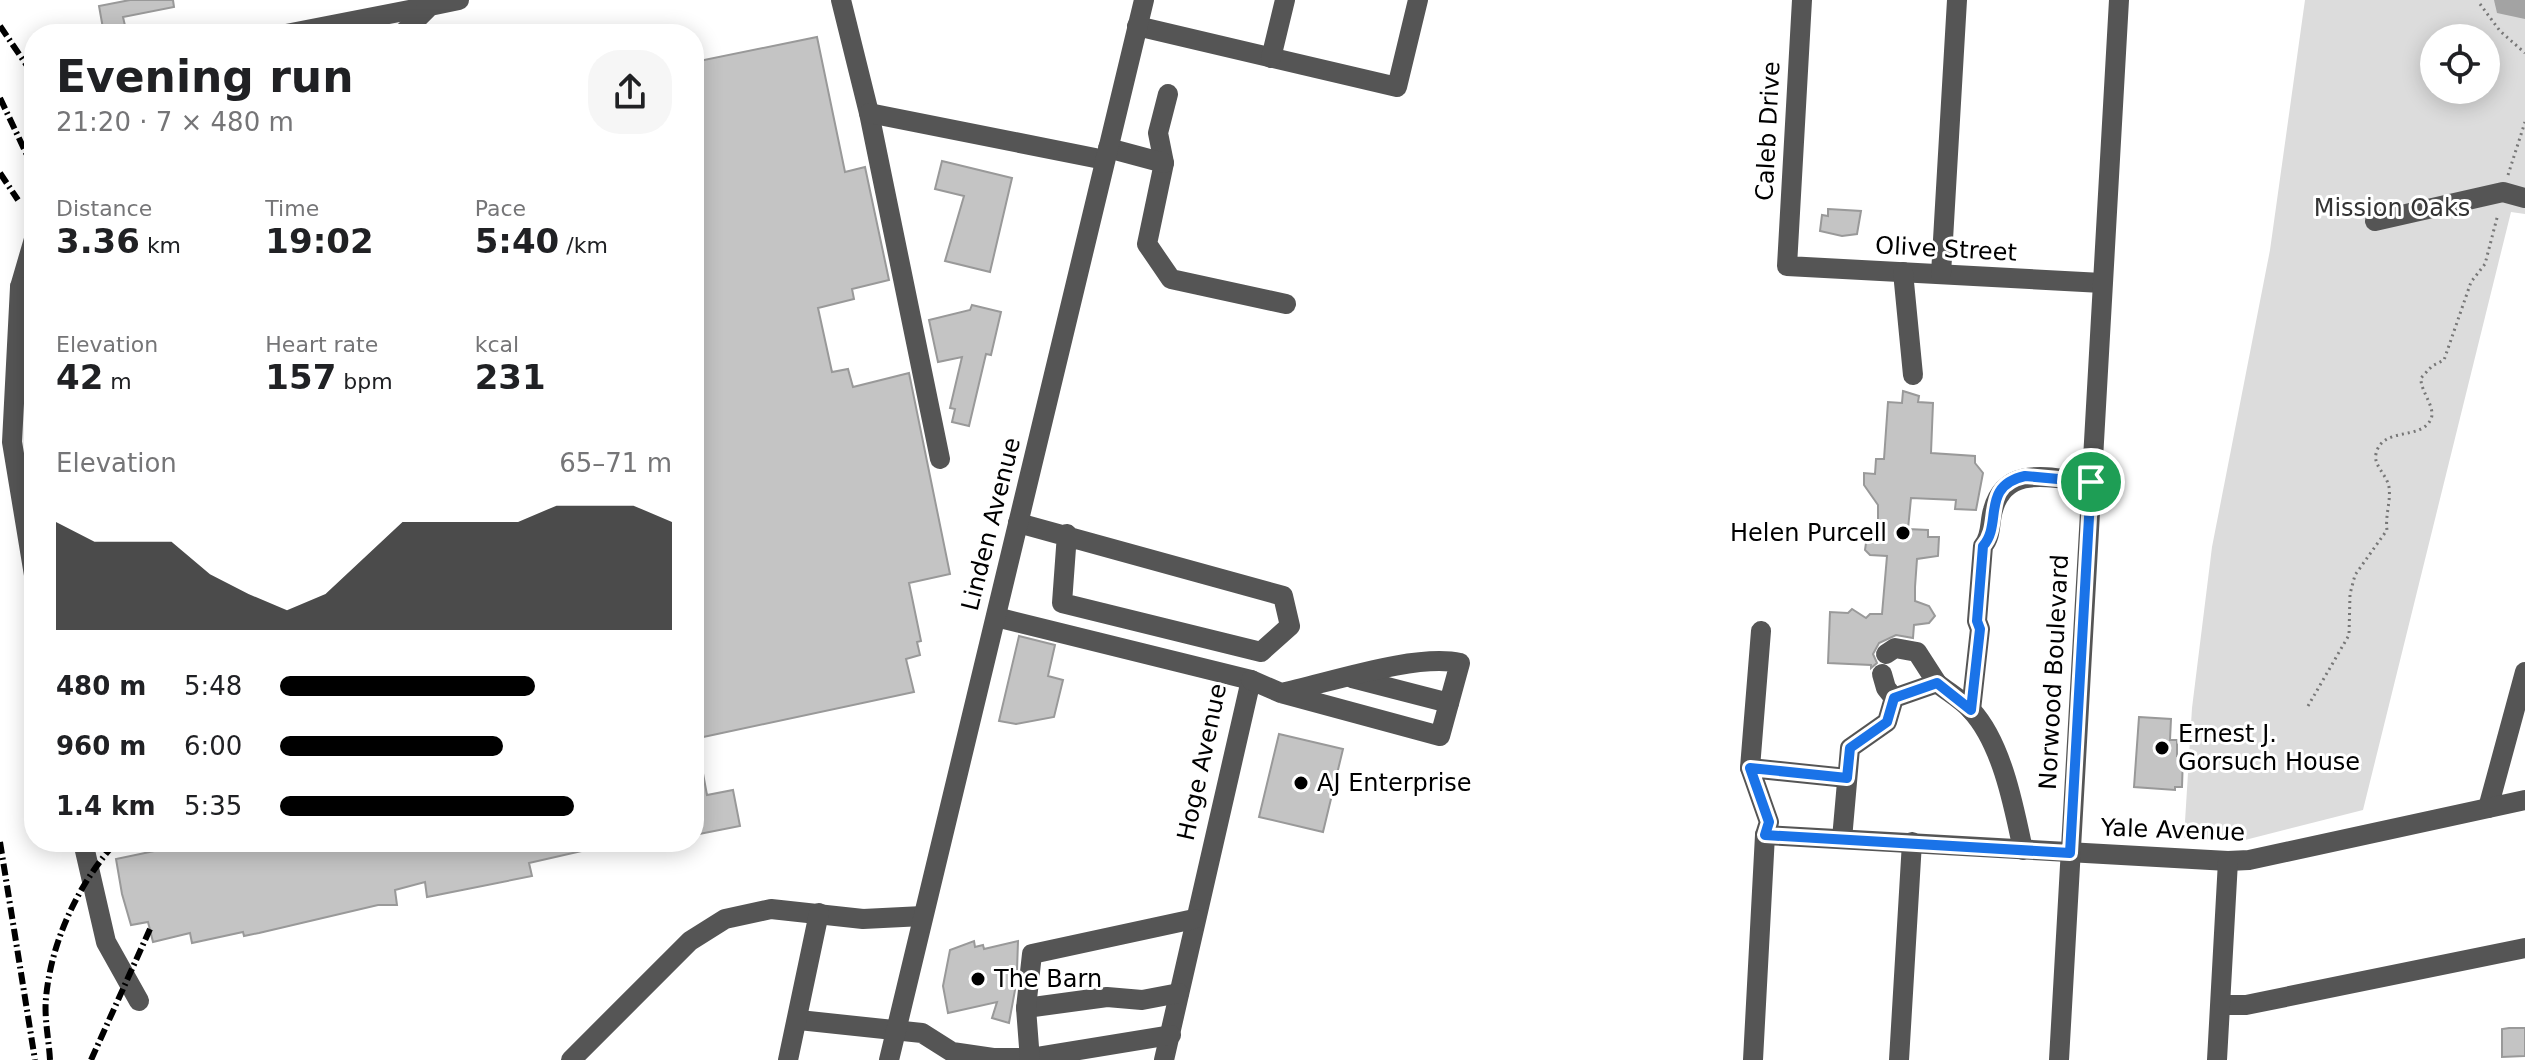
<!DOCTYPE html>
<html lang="en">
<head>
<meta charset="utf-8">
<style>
  :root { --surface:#fff; --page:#f6f6f6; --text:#202124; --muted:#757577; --accent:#000 }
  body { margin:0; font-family:"DejaVu Sans",sans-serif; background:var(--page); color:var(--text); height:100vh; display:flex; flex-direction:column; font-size:30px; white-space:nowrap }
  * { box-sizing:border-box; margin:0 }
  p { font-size:26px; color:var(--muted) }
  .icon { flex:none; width:44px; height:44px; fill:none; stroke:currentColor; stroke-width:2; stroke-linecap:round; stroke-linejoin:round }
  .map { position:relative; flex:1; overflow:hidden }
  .details { position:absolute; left:24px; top:24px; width:680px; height:828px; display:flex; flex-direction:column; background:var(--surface); border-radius:32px; box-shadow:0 4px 20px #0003 }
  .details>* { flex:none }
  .fabs { position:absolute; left:2420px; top:24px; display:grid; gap:16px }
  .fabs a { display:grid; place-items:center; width:80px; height:80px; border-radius:50%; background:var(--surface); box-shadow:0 4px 20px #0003; font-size:40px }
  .pin { position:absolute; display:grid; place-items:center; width:68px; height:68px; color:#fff; margin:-34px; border:4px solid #fff; border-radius:50%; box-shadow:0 2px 8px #0007 }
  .round { display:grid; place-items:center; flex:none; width:84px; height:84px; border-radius:32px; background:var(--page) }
  .head { display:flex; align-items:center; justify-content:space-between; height:136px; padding:0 32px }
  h1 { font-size:44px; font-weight:700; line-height:60px }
  .stats { display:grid; grid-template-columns:repeat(3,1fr); gap:12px; height:136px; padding:8px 32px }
  .stats div { display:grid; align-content:center }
  .stats b { font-size:34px; font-weight:700 }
  .stats small { font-size:22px; font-weight:400 }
  .stats p { font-size:22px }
  .chart { height:224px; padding:16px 32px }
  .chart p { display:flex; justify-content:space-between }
  .chart svg { width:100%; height:144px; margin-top:8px; fill:var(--accent); opacity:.7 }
  ul { padding:0 32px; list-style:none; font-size:26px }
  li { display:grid; grid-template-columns:128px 96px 1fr; align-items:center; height:60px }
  li i { height:20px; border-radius:10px; background:var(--accent) }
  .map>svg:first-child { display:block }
  .green { fill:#dcdcdc; fill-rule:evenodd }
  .water { fill:#a3a3a3 }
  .building { fill:#c4c4c4; stroke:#999; stroke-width:2 }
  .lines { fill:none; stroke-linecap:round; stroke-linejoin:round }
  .path { stroke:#777; stroke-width:3; stroke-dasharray:2 4; stroke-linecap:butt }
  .minor { stroke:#555; stroke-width:20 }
  .rail { stroke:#000; stroke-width:6; stroke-dasharray:12 4 2 4; stroke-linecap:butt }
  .route-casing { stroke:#fff; stroke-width:16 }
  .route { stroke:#1a73e8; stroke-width:10 }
  .poi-dot { fill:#000; stroke:#fff; stroke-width:3 }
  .labels { text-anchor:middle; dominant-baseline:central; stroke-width:6; stroke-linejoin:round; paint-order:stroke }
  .street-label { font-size:24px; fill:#000; stroke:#fff }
  .park-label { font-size:24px; fill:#333; stroke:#fff }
  .poi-label { font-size:24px; fill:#000; stroke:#fff; text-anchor:start }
</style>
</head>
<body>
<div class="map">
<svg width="2525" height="1060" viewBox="0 0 2525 1060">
  <rect width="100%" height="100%" fill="#fff"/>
  <path class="green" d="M2305,0H2525V214L2511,212L2363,810L2245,840L2184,838L2192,708L2212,547L2270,250ZM2434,38H2486V90H2434Z"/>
  <path class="water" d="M2494,0H2525V19L2497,13Z"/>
  <g class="building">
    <path d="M130,0H173L174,7L123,17L126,30L104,34L99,6Z"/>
    <path d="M817,37L845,172L865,167L889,280L852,289L854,299L818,308L832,372L848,369L853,387L909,373L950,574L909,583L921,641L917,642L920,655L906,659L914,692L694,739V62Z"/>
    <path d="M942,161L1012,178L990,272L945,261L964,196L935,189Z"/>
    <path d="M1828,209L1861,211L1857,234L1842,236L1820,231L1822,215L1828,216Z"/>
    <path d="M972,305L1001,312L991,355L986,354L969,426L952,422L955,409L950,408L962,357L938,362L929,320L970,310Z"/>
    <path d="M1903,391L1919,396L1918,402L1933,403L1931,453L1975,456V463L1983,473L1976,510L1955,509L1956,500L1911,498L1908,529L1928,530V537H1939L1938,556L1917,559L1915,587V601L1929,606L1935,616L1929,623L1914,625L1913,638L1896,635L1879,643L1873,654L1877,663L1871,668V665L1828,663L1830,612L1848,613L1852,609L1866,618L1870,614H1882L1887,556L1870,555L1865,550L1866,543L1878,531V505L1864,485V473L1875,474L1876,459H1884L1888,402L1902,403Z"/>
    <path d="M1019,636L1055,645L1048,676L1063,680L1054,717L1016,724L999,721Z"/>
    <path d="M2139,717L2171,719L2170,740H2177V756H2183L2182,787H2175V790L2134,787Z"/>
    <path d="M1279,734L1343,749L1323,832L1259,817Z"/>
    <path d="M702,768L707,795L733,790L740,826L694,835V769Z"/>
    <path d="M168,842H594L595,848L529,863L532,876L427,897L425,882L395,890L397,905H378L259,933L244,936L243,932L192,943L190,933L153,942L148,922L131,925L122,894L116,859L169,848Z"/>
    <path d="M974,941L975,947L983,945L984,949L1018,941L1017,971L1011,973L1015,990L1009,1023L992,1018L997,1002L948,1013L943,986L950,950Z"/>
    <path d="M2509,1028H2525V1056L2502,1057V1029Z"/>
  </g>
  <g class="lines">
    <g class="path">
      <path d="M2480,4L2500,31L2525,53"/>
      <path d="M2508,175L2525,122"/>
      <path d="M2308,706L2349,635L2350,594L2355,575L2387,530C2385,516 2391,501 2389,487C2387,475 2373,465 2376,454C2382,426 2421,441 2431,419C2436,407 2420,391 2421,378L2432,366L2444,360L2471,282L2485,264L2498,214"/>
    </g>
    <g class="minor">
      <path d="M841,0L869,113L940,459"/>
      <path d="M1802,0L1787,266L2102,283"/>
      <path d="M1137,26L1397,87L1418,0"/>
      <path d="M286,34L430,6"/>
      <path d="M402,34L430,6L459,0"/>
      <path d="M1271,58L1285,0"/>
      <path d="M1168,94L1158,133L1164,163L1147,244L1171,279L1286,304"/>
      <path d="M869,113L1105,160"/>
      <path d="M1108,148L1164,163"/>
      <path d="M2375,221L2503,192L2525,198"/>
      <path d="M34,239L20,287L34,317"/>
      <path d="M1903,272L1913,375"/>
      <path d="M1941,274L1957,0"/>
      <path d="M20,287L12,442L34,575"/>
      <path d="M1018,523L1283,596L1290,626L1261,652L1062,603L1067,534"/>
      <path d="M996,617L1251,680L1164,1060"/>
      <path d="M1886,654L1895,648L1917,652L1937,683"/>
      <path d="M1882,674L1886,688L1894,698"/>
      <path d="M1352,678L1449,703"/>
      <path d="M1251,680L1281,693L1440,736L1460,663C1416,653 1328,683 1281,693"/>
      <path d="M1971,710L1980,629L1977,621L1983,546C1992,536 1989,523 1993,510C2006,463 2053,479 2091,482"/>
      <path d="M1750,768L1847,778"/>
      <path d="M2488,808L2525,672"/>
      <path d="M1765,835L2228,861L2249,860L2525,800"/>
      <path d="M1842,839L1850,748L1887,722L1894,698L1937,683C1948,692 1962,700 1971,710C2002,743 2014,807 2023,850"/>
      <path d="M83,842L106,942L139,1001"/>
      <path d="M2221,1005H2246L2525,948"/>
      <path d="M1026,1008L1107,997L1142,1000L1179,993"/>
      <path d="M799,1020L922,1033L952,1052L993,1058H1030L1171,1035"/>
      <path d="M571,1060L690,941L725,919L771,909L863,919L923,916"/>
      <path d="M788,1060L819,913"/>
      <path d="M889,1060L1144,0"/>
      <path d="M1030,1060L1026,1008L1032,954L1194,919"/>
      <path d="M1753,1060L1765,835L1769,822L1750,768L1761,631"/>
      <path d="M1899,1060L1912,842"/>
      <path d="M2059,1060L2119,0"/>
      <path d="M2217,1060L2228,861"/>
    </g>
    <g class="rail">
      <path d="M0,26L34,76"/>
      <path d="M0,98L34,170"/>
      <path d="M0,173L18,200"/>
      <path d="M0,842L35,1060"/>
      <path d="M50,1060C49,1040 44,1018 46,998C51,942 78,884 116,842"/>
      <path d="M91,1060L150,929"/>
    </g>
  </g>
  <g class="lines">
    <defs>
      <path id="route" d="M2025,476L2091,482L2070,853L1765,835L1769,822L1750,768L1847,778L1850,748L1887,722L1894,698L1937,683L1971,710L1980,629L1977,621L1983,546C2003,524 1980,486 2025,476Z"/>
    </defs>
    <use href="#route" class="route-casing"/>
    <use href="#route" class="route"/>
  </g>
  <g class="poi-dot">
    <circle cx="1903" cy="533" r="8"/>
    <circle cx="2162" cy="748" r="8"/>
    <circle cx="1301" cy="783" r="8"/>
    <circle cx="978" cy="979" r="8"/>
  </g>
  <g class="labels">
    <g class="street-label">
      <text transform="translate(1768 131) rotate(-87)">Caleb Drive</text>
      <text transform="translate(1946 249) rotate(3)">Olive Street</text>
      <text transform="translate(991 524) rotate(-76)">Linden Avenue</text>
      <text transform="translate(2054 672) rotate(-87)">Norwood Boulevard</text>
      <text transform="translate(1202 762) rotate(-78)">Hoge Avenue</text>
      <text transform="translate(2173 830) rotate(2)">Yale Avenue</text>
    </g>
    <g class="park-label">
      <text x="2392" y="208">Mission Oaks</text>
    </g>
    <g class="poi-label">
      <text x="1887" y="533" text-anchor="end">Helen Purcell</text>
      <text x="2178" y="734">Ernest J.<tspan x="2178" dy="28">Gorsuch House</tspan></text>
      <text x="1317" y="783">AJ Enterprise</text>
      <text x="994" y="979">The Barn</text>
    </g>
  </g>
</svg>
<div class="fabs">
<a><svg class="icon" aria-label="locate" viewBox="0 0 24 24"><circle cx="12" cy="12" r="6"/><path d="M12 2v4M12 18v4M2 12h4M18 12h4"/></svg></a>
</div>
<div class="pin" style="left:2091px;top:482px;background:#1e9e55"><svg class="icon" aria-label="arrive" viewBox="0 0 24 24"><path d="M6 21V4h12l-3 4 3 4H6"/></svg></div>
<section class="details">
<div class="head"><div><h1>Evening run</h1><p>21:20 · 7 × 480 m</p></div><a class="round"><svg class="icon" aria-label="share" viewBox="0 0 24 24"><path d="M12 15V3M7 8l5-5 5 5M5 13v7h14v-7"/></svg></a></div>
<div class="stats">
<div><p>Distance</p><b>3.36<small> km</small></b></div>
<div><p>Time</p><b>19:02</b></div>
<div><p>Pace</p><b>5:40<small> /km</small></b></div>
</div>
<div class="stats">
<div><p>Elevation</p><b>42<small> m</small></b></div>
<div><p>Heart rate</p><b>157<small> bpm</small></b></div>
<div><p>kcal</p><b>231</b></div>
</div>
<div class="chart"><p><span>Elevation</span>65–71 m</p>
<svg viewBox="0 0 160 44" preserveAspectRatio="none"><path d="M0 44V11L10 17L20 17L30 17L40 27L50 33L60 38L70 33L80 22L90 11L100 11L110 11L120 11L130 6L140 6L150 6L160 11V44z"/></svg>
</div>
<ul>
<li><b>480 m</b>5:48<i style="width:65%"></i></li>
<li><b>960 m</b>6:00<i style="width:57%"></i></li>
<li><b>1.4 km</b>5:35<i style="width:75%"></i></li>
</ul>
</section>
</div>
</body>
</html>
